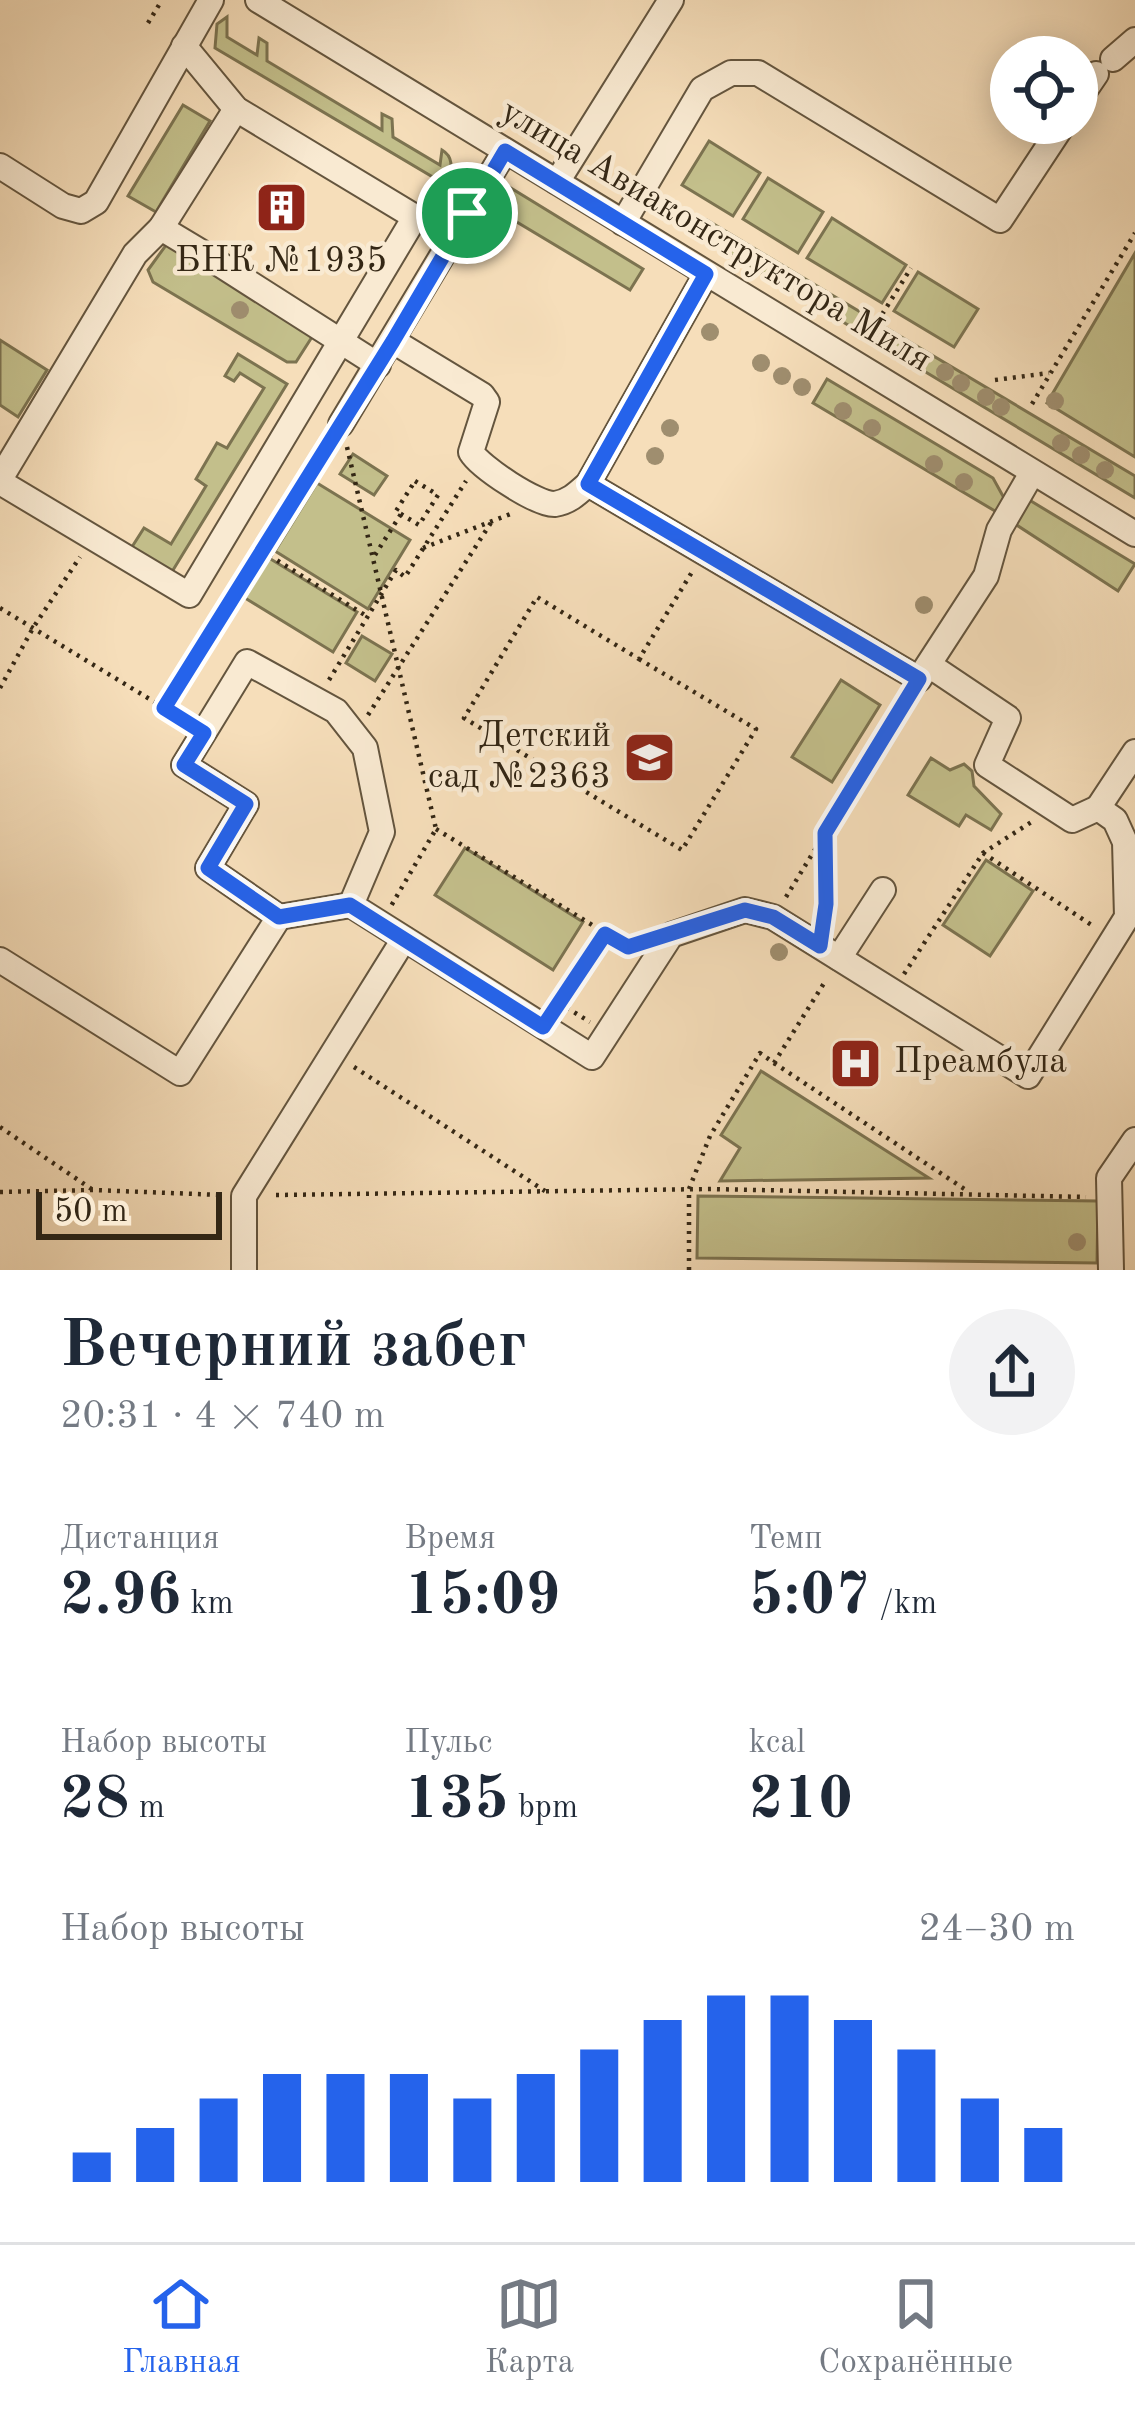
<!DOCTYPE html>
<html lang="ru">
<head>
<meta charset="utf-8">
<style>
  :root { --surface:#fff; --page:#f2f2f3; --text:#1f2937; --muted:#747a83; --line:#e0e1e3; --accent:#2563eb }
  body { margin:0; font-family:"Old Standard TT",serif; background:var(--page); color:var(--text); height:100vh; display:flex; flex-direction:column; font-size:45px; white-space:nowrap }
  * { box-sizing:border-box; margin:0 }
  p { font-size:39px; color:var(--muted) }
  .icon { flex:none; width:66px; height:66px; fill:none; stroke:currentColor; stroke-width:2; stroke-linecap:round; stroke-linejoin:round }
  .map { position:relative; height:1270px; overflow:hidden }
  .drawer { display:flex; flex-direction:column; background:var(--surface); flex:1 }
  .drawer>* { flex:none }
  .fabs { position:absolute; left:990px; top:36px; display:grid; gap:24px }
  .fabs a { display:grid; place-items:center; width:108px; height:108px; border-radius:50%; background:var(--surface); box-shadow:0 6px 30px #0003; font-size:60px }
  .scale { position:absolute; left:36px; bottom:30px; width:186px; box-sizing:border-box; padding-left:12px; border:6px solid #342715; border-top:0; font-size:33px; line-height:42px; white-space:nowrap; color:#342715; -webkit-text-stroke:9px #f9ead2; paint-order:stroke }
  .pin { position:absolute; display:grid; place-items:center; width:102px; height:102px; color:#fff; margin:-51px; border:6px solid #fff; border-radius:50%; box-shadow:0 3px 12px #0007 }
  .round { display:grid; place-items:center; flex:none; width:126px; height:126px; border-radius:63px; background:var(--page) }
  .headline { display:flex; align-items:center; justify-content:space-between; height:204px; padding:0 60px }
  h1 { font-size:66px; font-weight:600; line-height:90px }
  .metrics { display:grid; grid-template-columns:repeat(3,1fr); gap:18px; height:204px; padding:12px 60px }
  .metrics div { display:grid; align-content:center }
  .metrics b { font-size:60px; font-weight:600 }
  .metrics small { font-size:33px; font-weight:400 }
  .metrics p { font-size:33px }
  .chart { height:336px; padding:24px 60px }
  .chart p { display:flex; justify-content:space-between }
  .chart svg { width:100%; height:216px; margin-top:12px; stroke:var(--accent); stroke-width:6 }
  .tab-bar { display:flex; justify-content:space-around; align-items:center; height:168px; border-top:3px solid var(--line); background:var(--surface); font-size:33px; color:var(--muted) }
  .tab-bar a { display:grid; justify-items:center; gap:6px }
  .tab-bar .on { color:var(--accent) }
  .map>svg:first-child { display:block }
  .green { fill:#c3bf8b; stroke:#7c7350; stroke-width:3 }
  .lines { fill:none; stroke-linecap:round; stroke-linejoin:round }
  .minor-casing { stroke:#64553e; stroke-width:28 }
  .path { stroke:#342715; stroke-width:4.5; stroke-dasharray:3 6; stroke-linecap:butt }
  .minor { stroke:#f9ead2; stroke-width:24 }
  .tree { fill:#9f8e6f }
  .route-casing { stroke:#fff; stroke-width:24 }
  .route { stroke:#2563eb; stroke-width:15 }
  .labels { text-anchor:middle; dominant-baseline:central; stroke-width:9; stroke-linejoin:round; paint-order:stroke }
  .street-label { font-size:36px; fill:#342715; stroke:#f9ead2 }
  .poi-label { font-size:36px; fill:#342715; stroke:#f9ead2 }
</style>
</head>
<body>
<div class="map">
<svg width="1135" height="1270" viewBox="0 0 1135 1270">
  <rect width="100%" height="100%" fill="#f6deba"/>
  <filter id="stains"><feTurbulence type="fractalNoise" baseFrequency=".00167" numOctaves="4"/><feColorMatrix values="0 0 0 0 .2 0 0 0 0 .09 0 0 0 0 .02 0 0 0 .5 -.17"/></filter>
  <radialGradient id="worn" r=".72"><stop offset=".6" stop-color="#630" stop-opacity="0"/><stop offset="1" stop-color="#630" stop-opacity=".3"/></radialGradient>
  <g class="green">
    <path d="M227,17V37L257,55L259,38L267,43V61L382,130V114L392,119L393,137L440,165L442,150C456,158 450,172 448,186L215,48L217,24Z"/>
    <path d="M183,105L210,121L156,212L128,196Z"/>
    <path d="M709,141L760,173L733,216L682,185Z"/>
    <path d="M768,178L823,212L798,253L743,219Z"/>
    <path d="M501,182L643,269L630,290L487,204Z"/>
    <path d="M832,218L906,265L882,303L807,258Z"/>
    <path d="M707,220L872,319L863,334L698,235Z"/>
    <path d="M169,241L312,337L296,362H287L153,282L148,270Z"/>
    <path d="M1135,253V457L1047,403Z"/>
    <path d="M918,272L978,309L954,347L894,311Z"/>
    <path d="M883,326L1135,476V498L874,341Z"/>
    <path d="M0,340L47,370L18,417L0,405Z"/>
    <path d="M238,354L287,384L170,575L130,550L144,528L171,544L206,486L196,479L217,443L227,448L264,388L240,373L234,381L225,376Z"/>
    <path d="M827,379L993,478L1004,498L1000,514L813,403Z"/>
    <path d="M353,454L387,476L374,495L340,474Z"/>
    <path d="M317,483L410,540L368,609L275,551Z"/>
    <path d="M1026,498L1135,564L1118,591L1012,522Z"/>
    <path d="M269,558L357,612L333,652L245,598Z"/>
    <path d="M362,636L392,654L375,681L346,663Z"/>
    <path d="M841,680L880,705L832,782L792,757Z"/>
    <path d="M931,758L950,770L964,764L972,771L974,786L1001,814L991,830L966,815L959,826L908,795Z"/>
    <path d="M465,848L583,922L553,970L435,895Z"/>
    <path d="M986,860L1033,891L990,956L943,925Z"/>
    <path d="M761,1071L929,1178L720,1181L740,1148L721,1135Z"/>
    <path d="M698,1196L1098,1201L1097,1263L697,1258Z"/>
  </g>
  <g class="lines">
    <defs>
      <g id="minor">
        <path d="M258,0L1135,534"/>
        <path d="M1113,59L1135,40"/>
        <path d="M1077,102L1096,74"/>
        <path d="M0,166L63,206L81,211L96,202L211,0"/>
        <path d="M557,182L671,0"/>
        <path d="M623,223L702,89L731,73H758L1000,220L1064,123"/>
        <path d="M161,228L201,252"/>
        <path d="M210,258L378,365"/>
        <path d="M393,341L482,395L487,402L471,452C480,467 537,505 555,504C569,502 578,493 588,484L706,274"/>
        <path d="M341,424L505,151"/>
        <path d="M0,479L135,254L161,228L236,109"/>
        <path d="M0,482L189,595L415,217L236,109L184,46"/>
        <path d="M588,484L919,679L986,576L999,530L1032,473"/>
        <path d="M1098,808L1135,752"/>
        <path d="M279,917L351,905"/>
        <path d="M839,958L883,890"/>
        <path d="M0,960L180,1073L279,917L208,868L246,804L184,765L247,662L336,711L365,748L382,832L351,905L592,1057L671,935L745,910L773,917L1028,1076L1127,917L1125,842L1115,820L1098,808L1072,820L987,765L1008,718L929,665"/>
        <path d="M244,1270V1196L404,939"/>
        <path d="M1111,1270L1109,1178L1135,1140"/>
      </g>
    </defs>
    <use href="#minor" class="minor-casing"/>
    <g class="path">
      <path d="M148,23L162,0"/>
      <path d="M868,337L911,268"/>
      <path d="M995,380L1049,373"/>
      <path d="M1032,404L1135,233"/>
      <path d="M347,447L436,829L391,906"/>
      <path d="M415,481L438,495L419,525L396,511Z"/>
      <path d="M423,548L513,513"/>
      <path d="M262,551L368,617"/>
      <path d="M375,555L401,514"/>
      <path d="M0,608L184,720"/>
      <path d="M639,659L756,729L682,850L464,718L537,597L639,659L692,572"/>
      <path d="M329,680L396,570L405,577L466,481"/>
      <path d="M0,688L33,628L80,557"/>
      <path d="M164,708L329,443"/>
      <path d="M368,715L492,521"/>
      <path d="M436,829L628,947L636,945"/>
      <path d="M983,853L1093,926"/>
      <path d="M786,897L908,697"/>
      <path d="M823,922L825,838"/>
      <path d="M904,974L983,853L1033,821"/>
      <path d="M559,1003L590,1022"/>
      <path d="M555,1009L605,934"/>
      <path d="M774,1063L969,1192"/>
      <path d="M354,1067L545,1191"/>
      <path d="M0,1127L93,1190"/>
      <path d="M0,1192L93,1190L222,1195"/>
      <path d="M276,1195L711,1189L1086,1197"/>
      <path d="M689,1270V1189L710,1136L760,1053L774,1063L826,980"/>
    </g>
    <use href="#minor" class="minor"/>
  </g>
  <g class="tree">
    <circle cx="240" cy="310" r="9"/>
    <circle cx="710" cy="332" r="9"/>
    <circle cx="887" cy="337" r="9"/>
    <circle cx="911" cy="352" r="9"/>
    <circle cx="761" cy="363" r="9"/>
    <circle cx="945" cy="372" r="9"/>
    <circle cx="782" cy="376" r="9"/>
    <circle cx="961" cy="383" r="9"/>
    <circle cx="802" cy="387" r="9"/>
    <circle cx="986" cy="397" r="9"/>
    <circle cx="1055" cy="401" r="9"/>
    <circle cx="1001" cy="407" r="9"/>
    <circle cx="843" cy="411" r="9"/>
    <circle cx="670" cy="428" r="9"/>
    <circle cx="872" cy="428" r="9"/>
    <circle cx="1061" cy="443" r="9"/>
    <circle cx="1081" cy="455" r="9"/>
    <circle cx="655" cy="456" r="9"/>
    <circle cx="934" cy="464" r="9"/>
    <circle cx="1105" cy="470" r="9"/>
    <circle cx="964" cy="482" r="9"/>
    <circle cx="924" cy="605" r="9"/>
    <circle cx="779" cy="952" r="9"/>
    <circle cx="1077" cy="1242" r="9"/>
  </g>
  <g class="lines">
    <defs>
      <path id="route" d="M505,151L706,274L588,484L919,679L825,833L826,904L820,946L773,917L745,910L628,947L605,934L543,1027L350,905L279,917L208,868L246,804L184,765L204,733L164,708L393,341Z"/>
    </defs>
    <use href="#route" class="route-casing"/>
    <use href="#route" class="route"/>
  </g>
  <defs>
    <symbol id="building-square" viewBox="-11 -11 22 22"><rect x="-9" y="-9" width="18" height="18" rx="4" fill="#8f2418" stroke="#f9ead2"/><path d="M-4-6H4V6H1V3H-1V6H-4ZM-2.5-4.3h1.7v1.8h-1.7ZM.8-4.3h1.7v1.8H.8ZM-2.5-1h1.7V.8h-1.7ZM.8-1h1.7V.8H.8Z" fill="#fff"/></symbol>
    <symbol id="school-square" viewBox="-11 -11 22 22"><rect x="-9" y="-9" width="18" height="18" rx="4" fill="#8f2418" stroke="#f9ead2"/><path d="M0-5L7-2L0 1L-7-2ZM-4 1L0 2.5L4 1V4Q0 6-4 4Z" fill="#fff"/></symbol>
    <symbol id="hospital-square" viewBox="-11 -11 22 22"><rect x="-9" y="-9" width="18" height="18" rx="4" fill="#8f2418" stroke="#f9ead2"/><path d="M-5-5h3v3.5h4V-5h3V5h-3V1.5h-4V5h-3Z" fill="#fff"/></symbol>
  </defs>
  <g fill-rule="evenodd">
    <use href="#building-square" x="252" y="178" width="59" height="59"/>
    <use href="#school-square" x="620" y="728" width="59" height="59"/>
    <use href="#hospital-square" x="826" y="1034" width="59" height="59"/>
  </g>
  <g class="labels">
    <g class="street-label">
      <text transform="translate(715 237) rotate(31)">улица Авиаконструктора Миля</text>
    </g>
    <g class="poi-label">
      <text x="281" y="262">БНК №1935</text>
      <text x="611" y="737" text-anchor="end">Детский<tspan x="611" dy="41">сад №2363</tspan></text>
      <text x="894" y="1063" text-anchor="start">Преамбула</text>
    </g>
  </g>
  <rect width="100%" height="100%" filter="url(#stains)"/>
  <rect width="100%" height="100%" fill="url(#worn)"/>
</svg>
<div class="fabs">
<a><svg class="icon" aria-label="locate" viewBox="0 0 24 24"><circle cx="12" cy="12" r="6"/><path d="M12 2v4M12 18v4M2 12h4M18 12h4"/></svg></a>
</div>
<div class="scale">50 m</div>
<div class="pin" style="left:467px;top:213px;background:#1e9e55"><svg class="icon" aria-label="arrive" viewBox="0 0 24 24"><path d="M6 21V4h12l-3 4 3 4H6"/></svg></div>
</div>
<section class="drawer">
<div class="headline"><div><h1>Вечерний забег</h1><p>20:31 · 4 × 740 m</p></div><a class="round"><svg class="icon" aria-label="share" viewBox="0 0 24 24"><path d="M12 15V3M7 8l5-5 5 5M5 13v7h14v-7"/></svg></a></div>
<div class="metrics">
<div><p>Дистанция</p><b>2.96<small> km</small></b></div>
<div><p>Время</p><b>15:09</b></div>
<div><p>Темп</p><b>5:07<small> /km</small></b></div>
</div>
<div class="metrics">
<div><p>Набор высоты</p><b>28<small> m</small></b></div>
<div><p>Пульс</p><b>135<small> bpm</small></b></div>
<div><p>kcal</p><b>210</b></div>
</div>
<div class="chart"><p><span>Набор высоты</span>24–30 m</p>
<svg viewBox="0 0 160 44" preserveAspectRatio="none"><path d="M5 44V38M15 44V33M25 44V27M35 44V22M45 44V22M55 44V22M65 44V27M75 44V22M85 44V17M95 44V11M105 44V6M115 44V6M125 44V11M135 44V17M145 44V27M155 44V33"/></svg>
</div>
</section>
<nav class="tab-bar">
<a class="on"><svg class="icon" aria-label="home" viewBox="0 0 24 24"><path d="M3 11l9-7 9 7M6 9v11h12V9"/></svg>Главная</a>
<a><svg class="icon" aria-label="map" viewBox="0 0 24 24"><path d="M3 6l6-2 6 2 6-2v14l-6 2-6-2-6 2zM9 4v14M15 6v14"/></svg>Карта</a>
<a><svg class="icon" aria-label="saved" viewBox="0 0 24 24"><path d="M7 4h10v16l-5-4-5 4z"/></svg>Сохранённые</a>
</nav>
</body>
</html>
